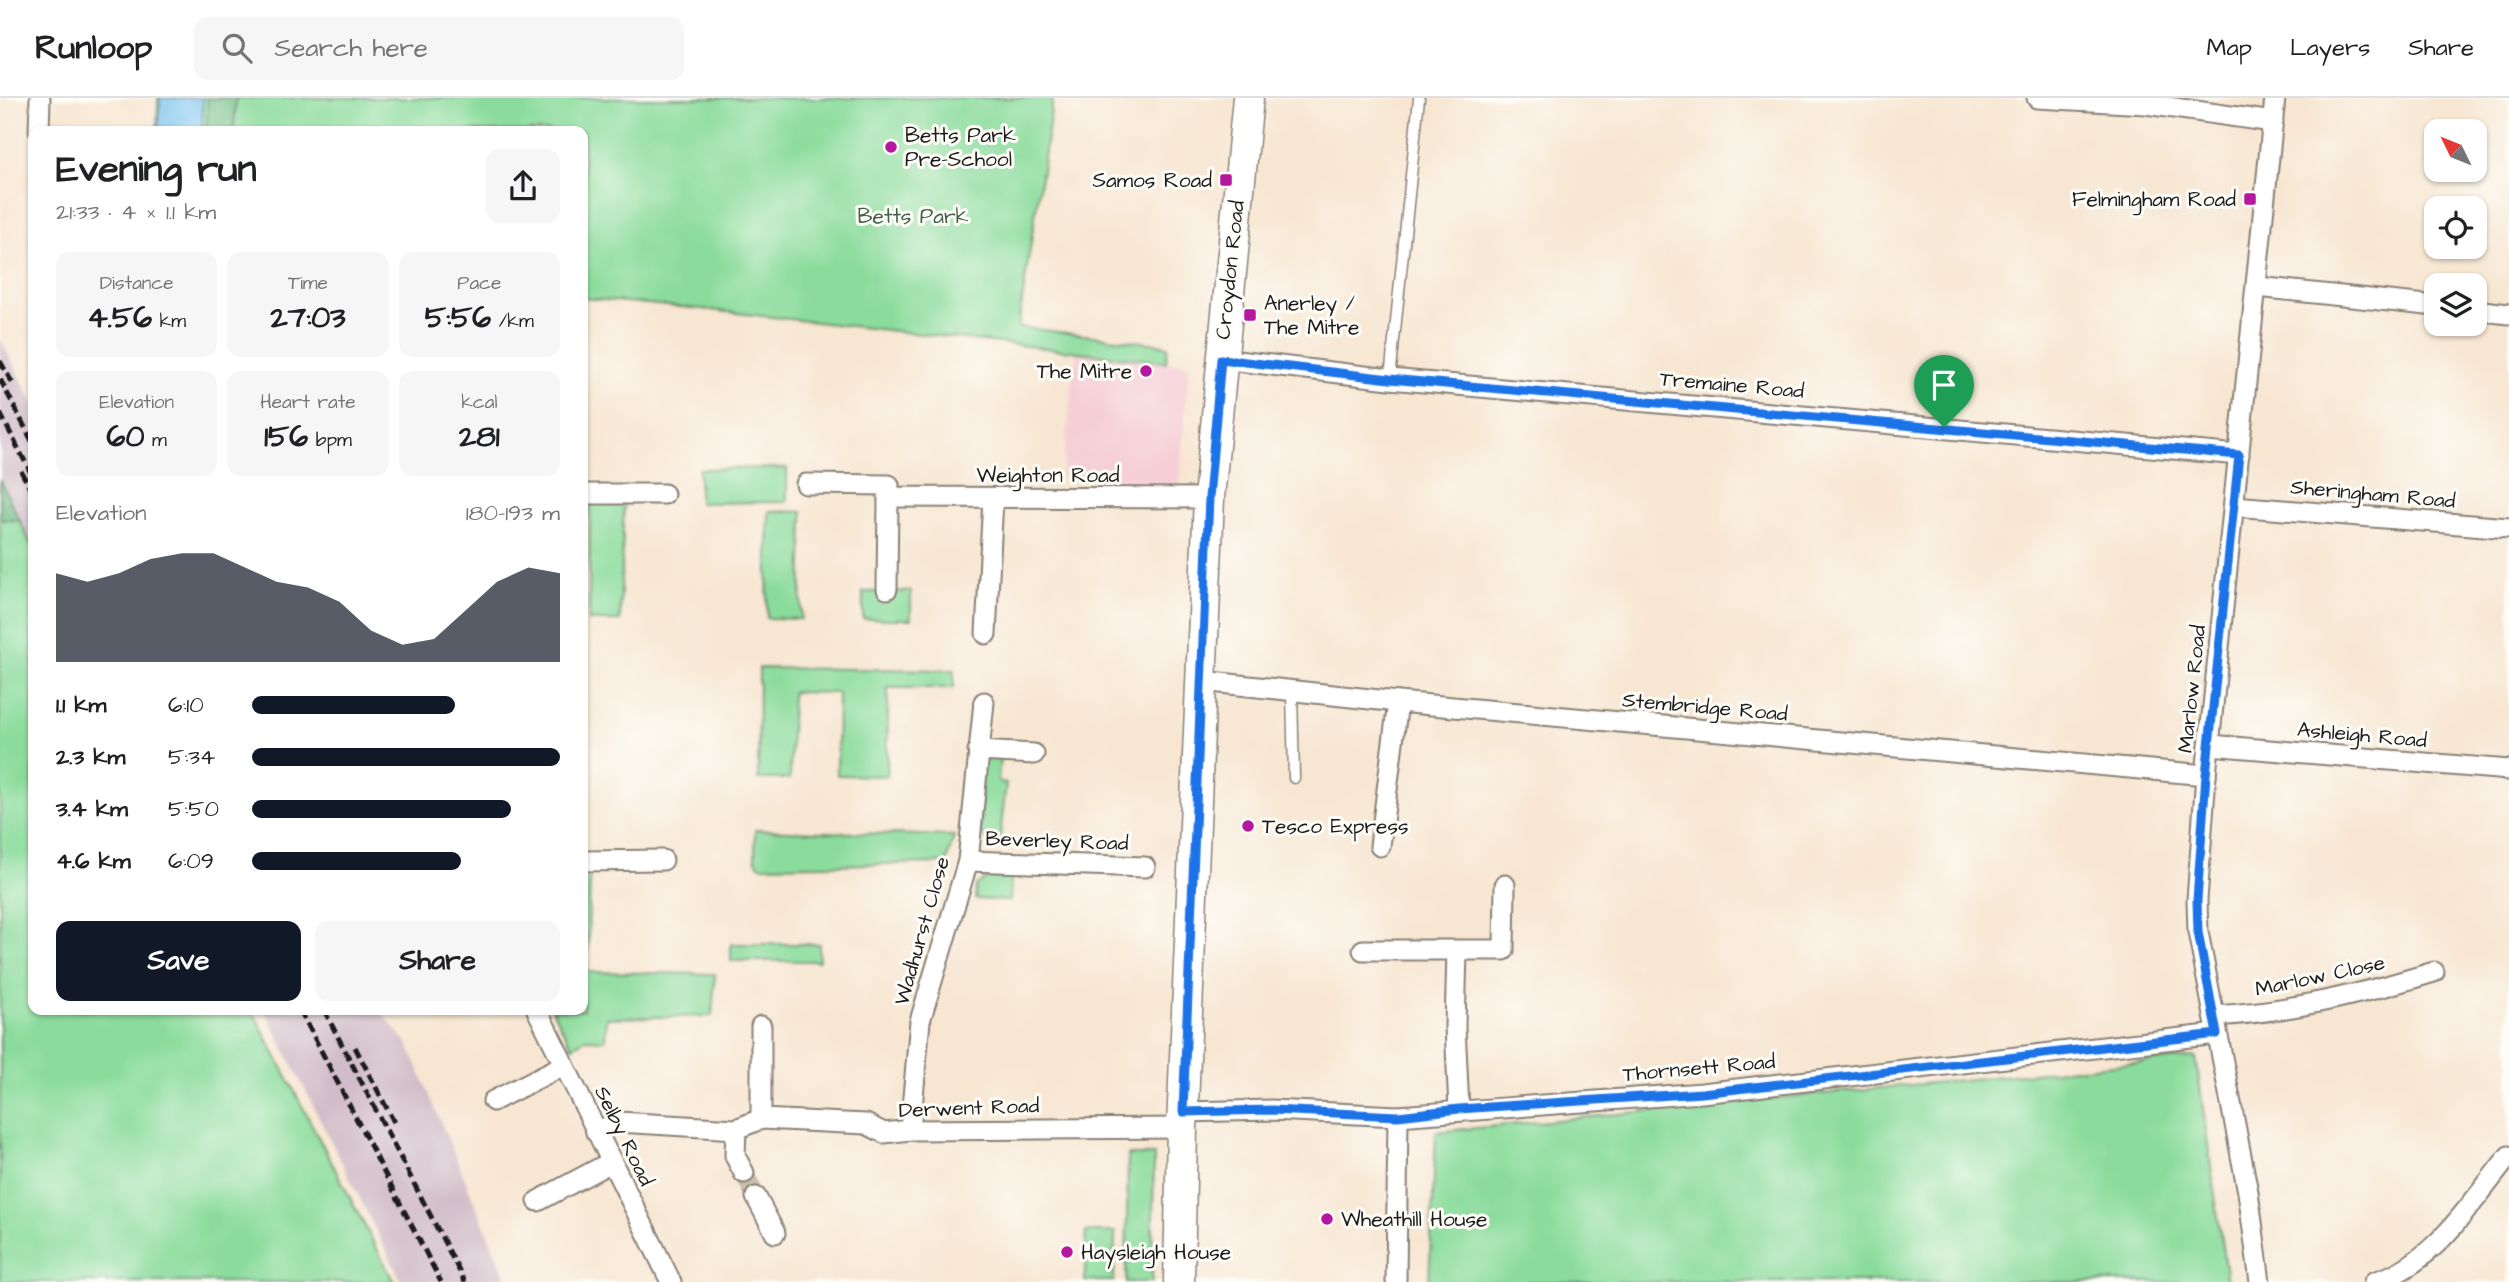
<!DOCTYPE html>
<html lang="en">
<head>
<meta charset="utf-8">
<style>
  :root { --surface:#fff; --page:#f6f6f6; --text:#202124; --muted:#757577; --line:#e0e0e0; --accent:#111827 }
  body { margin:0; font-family:"Architects Daughter",sans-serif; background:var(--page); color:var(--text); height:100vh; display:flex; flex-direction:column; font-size:26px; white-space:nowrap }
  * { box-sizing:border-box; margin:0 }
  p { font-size:23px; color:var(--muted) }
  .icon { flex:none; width:38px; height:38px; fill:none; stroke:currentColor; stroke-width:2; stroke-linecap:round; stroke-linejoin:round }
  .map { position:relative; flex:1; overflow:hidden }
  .panel { position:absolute; left:28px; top:28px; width:560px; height:889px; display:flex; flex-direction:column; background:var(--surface); border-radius:14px; box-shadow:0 2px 5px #0004 }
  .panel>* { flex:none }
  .needle { width:46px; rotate:313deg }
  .controls { position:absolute; left:2424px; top:21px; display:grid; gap:14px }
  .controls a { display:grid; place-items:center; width:63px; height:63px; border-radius:14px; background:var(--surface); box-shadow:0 2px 5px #0004; font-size:35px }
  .pin { position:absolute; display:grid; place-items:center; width:60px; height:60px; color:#fff; margin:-72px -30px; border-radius:50% 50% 50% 0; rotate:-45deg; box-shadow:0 0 7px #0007 }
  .pin .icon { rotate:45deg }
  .round { display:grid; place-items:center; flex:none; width:74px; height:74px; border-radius:14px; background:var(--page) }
  .summary { display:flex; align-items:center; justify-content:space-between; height:119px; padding:0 28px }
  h1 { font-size:38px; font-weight:700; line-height:52px }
  .figures { display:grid; grid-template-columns:repeat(3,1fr); gap:10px; height:119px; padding:7px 28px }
  .figures div { display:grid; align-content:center; border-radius:14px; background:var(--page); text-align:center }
  .figures b { font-size:30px; font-weight:700 }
  .figures small { font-size:19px; font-weight:400 }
  .figures p { font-size:19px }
  .chart { height:196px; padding:14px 28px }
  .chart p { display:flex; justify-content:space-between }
  .chart svg { width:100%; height:126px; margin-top:7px; fill:var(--accent); opacity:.7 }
  .primary-button { display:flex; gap:14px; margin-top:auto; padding:14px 28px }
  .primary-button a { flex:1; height:80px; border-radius:14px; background:var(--accent); color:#fff; font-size:28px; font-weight:700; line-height:80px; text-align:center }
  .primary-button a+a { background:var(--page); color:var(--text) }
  ul { padding:0 28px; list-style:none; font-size:23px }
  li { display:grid; grid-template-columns:112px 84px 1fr; align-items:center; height:52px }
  li i { height:18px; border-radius:9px; background:var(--accent) }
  header { display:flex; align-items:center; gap:42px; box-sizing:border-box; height:98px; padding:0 35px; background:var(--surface); border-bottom:2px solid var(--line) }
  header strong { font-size:33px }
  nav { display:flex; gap:38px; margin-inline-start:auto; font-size:24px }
  .search { width:490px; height:63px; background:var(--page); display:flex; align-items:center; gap:18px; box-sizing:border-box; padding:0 24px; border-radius:14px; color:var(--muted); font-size:26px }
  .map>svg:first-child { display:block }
  .built { fill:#f6cfd6 }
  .industrial { fill:#d1bdc9 }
  .green { fill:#8bdc9c; stroke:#547c5c; stroke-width:2 }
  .forest { fill:#70bc84; stroke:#466c50; stroke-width:2 }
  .water { fill:#74c1ee; stroke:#486e85; stroke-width:2 }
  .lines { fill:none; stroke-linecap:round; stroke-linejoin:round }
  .minor-tunnel { stroke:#cbbead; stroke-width:19; stroke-dasharray:19 10; stroke-linecap:butt }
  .service-casing { stroke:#8a8176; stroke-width:13 }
  .minor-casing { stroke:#8a8176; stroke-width:23 }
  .primary-casing { stroke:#8a8176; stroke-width:33 }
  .service { stroke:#fff; stroke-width:10 }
  .minor { stroke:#fff; stroke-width:19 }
  .primary { stroke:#fff; stroke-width:30 }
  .rail { stroke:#1c1c1c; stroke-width:5; stroke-dasharray:10 5; stroke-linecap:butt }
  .route-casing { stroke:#fff; stroke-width:14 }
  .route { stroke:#1a73e8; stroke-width:9 }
  .poi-dot { fill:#b5179e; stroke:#fdfcf7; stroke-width:2.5 }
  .labels { text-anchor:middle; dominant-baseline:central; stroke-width:6; stroke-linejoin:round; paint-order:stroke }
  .poi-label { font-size:21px; fill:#1c1c1c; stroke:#fdfcf7; text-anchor:start }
  .park-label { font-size:21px; fill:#435f49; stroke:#fdfcf7 }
  .street-label { font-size:21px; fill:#1c1c1c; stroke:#fdfcf7 }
</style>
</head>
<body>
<header>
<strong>Runloop</strong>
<div class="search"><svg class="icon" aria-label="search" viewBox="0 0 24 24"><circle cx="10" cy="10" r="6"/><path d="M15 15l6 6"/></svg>Search here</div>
<nav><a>Map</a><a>Layers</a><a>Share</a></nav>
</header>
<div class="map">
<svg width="2509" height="1184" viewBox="0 0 2509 1184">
  <rect width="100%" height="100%" fill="#fdfcf7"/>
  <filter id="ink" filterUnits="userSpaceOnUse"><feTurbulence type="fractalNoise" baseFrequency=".0143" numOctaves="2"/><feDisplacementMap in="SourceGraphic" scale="14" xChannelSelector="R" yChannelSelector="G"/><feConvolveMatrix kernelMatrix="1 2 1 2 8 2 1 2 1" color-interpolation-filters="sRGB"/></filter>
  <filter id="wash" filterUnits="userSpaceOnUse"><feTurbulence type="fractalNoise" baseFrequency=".00686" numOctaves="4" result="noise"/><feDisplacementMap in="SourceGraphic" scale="28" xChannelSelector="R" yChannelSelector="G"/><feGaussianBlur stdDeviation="1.57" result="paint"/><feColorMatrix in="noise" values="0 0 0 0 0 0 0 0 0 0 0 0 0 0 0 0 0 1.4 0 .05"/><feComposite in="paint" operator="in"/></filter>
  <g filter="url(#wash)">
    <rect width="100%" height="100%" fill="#f7e6d1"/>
    <path class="built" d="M1076,253L1189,267L1179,386L1170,387L1062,379Z"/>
    <g class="industrial">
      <path d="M0,241L33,304V449L0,382Z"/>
      <path d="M265,912H379L408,946L508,1184H402Z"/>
    </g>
    <g class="green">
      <path d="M158,0H1053L1018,229L1159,246L1168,249L1166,264L701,211L583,200V33H157Z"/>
      <path d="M787,370V404L699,405V371Z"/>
      <path d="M590,401H624L620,523H589Z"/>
      <path d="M769,413L803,414L801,521L767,520Z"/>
      <path d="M0,421L20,423L33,451V912H252L394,1184H0Z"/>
      <path d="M911,493V521H863V494Z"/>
      <path d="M759,570L954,572V590H888L887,678L837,677L838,595L792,594L790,681H758Z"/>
      <path d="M989,659L1000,661L998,683L1006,686L999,747L990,746L980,733L982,665Z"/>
      <path d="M755,732L954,738L946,765L760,768L755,761Z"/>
      <path d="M989,779L1011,780L1010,803L975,801L976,787Z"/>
      <path d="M583,781H590L587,874L715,876L712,918L606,920L605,942L585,941L572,949L552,912H583Z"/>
      <rect x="731" y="846" width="88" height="17"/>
      <path d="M2194,959L2196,960L2227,1184H1429L1436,1034Z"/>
      <path d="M1128,1057H1154L1152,1184H1126Z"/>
      <path d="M1086,1134H1115L1114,1183H1085Z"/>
    </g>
    <g class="forest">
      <path d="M208,0H236L234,33H206Z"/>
      <path d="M0,382L20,423L0,421Z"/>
    </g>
    <path class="water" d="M160,0H203L202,33H158Z"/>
  </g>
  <g filter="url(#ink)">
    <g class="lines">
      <path class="minor-tunnel" d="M744,1075L756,1099"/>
      <defs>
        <g id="service">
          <path d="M1390,281L1419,0"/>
          <path d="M1292,593L1294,680"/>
        </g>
        <g id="minor">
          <path d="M2037,0L2146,6L2273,24"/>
          <path d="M39,33L40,0"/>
          <path d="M2257,189L2436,208"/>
          <path d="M2474,212L2509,216"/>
          <path d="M1221,261L1390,281L2239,357"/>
          <path d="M806,386L889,387L888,399L1209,400"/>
          <path d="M583,396H664"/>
          <path d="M2234,408L2509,430"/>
          <path d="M887,491L888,399"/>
          <path d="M986,536L993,400"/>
          <path d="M1202,583L1398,604L2206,677"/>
          <path d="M2210,647L2509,672"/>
          <path d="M978,653L1034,656"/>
          <path d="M1380,748L1398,604"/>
          <path d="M583,763L663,762"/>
          <path d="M968,763L1145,769"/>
          <path d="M1363,852H1504L1505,787"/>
          <path d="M1457,853L1455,929L1459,1011"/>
          <path d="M537,912L671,1184"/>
          <path d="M2214,918C2290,914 2362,896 2434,874"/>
          <path d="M761,928V1021"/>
          <path d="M493,1003L564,967"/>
          <path d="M1183,1014L1272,1012L1398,1018L1702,995L2217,936"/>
          <path d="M736,1031L735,1058L744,1075"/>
          <path d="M910,1032L920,923L968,763L984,604"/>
          <path d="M596,1034L618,1024L736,1031L761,1021L866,1026L884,1035L910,1032L1182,1030"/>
          <path d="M756,1099L775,1135"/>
          <path d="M538,1103L611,1064"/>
          <path d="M1396,1184L1398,1018"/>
          <path d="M2260,1184L2248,1094L2198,834L2197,802L2206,677L2275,0"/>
          <path d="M2374,1184C2434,1167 2471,1104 2509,1058"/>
        </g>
        <path id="primary" d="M1179,1184L1182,1030L1209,400L1248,0"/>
      </defs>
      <use href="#service" class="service-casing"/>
      <use href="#minor" class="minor-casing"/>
      <use href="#primary" class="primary-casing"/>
      <use href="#service" class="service"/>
      <use href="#minor" class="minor"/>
      <use href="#primary" class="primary"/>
      <g class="rail">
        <path d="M0,263L14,288"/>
        <path d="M0,281L33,345"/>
        <path d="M0,315L33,379"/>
        <path d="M21,373L33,396"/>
        <path d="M300,912L441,1184"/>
        <path d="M324,912L465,1184"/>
        <path d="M355,949L394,1024"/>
      </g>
    </g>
  </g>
  <g class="lines" filter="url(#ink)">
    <defs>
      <path id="route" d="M1221,261L1390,281L2239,357L2206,677L2197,802L2198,834L2217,936L1702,995L1459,1011L1398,1018L1272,1012L1183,1014L1209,400Z"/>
    </defs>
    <use href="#route" class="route-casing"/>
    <use href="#route" class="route"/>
  </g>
  <g class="poi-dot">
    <circle cx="891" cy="49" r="7"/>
    <rect x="1219" y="75" width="14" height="14" rx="3.5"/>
    <rect x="2243" y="94" width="14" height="14" rx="3.5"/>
    <rect x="1243" y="210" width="14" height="14" rx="3.5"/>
    <circle cx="1146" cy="273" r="7"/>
    <circle cx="1248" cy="728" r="7"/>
    <circle cx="1327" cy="1121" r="7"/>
    <circle cx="1067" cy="1154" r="7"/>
  </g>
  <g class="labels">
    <g class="poi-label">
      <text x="905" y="37">Betts Park<tspan x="905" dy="24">Pre-School</tspan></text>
      <text x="1212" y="82" text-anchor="end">Samos Road</text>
      <text x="2236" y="101" text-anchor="end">Felmingham Road</text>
      <text x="1264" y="205">Anerley /<tspan x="1264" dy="24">The Mitre</tspan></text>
      <text x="1132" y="273" text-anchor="end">The Mitre</text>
      <text x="1262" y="728">Tesco Express</text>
      <text x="1341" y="1121">Wheathill House</text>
      <text x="1081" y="1154">Haysleigh House</text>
    </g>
    <g class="park-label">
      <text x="913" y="118">Betts Park</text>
    </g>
    <g class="street-label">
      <text transform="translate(1230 172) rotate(-84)">Croydon Road</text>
      <text transform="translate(1732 287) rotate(5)">Tremaine Road</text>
      <text x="1048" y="377">Weighton Road</text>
      <text transform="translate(2373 396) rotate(5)">Sheringham Road</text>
      <text transform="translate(2192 591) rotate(-84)">Marlow Road</text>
      <text transform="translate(1705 609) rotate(5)">Stembridge Road</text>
      <text transform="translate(2362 637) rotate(5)">Ashleigh Road</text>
      <text transform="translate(1057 743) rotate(2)">Beverley Road</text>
      <text transform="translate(922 833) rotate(-74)">Wadhurst Close</text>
      <text transform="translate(2320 878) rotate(-12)">Marlow Close</text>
      <text transform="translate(1699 970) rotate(-5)">Thornsett Road</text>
      <text transform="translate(969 1010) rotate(-2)">Derwent Road</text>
      <text transform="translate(624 1038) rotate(64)">Selby Road</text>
    </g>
  </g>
</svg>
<div class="controls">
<a><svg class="needle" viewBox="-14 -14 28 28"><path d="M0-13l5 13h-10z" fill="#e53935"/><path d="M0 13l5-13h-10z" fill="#757577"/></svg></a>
<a><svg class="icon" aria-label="locate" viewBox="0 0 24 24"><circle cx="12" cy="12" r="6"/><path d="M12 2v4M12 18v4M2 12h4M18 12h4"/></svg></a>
<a><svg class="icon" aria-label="layers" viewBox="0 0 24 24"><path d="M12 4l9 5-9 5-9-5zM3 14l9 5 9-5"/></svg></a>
</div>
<div class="pin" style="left:1944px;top:329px;background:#1e9e55"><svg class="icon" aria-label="arrive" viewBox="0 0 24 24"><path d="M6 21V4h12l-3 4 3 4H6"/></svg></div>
<section class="panel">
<div class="summary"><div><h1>Evening run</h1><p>21:33 · 4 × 1.1 km</p></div><a class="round"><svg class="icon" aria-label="share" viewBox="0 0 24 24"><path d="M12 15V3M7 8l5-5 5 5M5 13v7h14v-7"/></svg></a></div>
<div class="figures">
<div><p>Distance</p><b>4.56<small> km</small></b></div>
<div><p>Time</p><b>27:03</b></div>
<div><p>Pace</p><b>5:56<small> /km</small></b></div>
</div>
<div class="figures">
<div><p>Elevation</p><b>60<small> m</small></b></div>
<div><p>Heart rate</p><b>156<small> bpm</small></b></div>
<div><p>kcal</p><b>281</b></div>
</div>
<div class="chart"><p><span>Elevation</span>180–193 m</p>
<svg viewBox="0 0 160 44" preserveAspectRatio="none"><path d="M0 44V13L10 16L20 13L30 8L40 6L50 6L60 11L70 16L80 18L90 23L100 33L110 38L120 36L130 26L140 16L150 11L160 13V44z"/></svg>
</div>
<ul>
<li><b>1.1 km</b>6:10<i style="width:66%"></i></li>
<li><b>2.3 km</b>5:34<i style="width:100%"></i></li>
<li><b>3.4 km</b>5:50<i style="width:84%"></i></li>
<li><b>4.6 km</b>6:09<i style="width:68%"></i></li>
</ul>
<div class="primary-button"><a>Save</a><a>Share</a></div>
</section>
</div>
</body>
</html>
